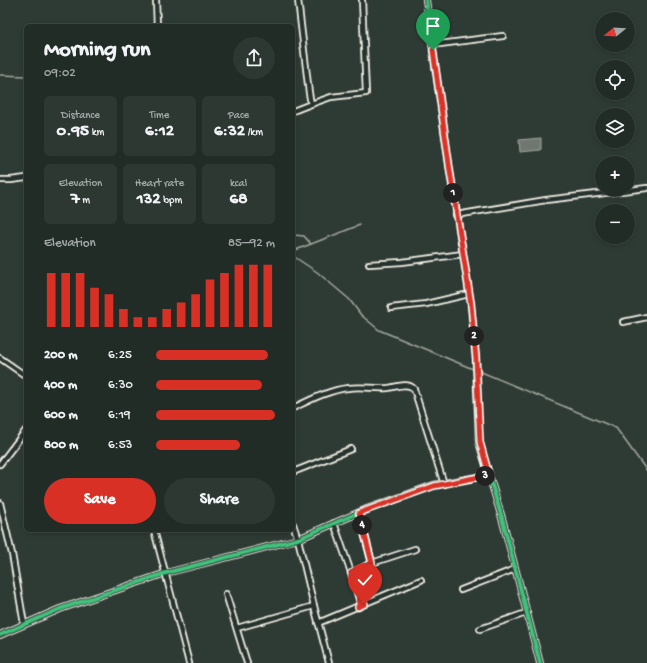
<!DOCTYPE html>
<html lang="en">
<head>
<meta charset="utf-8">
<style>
  :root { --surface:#222c27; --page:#2e3833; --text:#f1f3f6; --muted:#a2a7a7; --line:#3f4844; --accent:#d93025 }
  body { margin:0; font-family:"Gochi Hand",sans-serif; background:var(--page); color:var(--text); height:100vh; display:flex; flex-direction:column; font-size:15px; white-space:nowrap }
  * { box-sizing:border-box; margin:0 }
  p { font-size:13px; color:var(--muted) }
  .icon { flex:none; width:22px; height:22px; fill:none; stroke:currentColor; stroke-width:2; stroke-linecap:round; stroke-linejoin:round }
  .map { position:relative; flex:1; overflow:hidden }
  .sheet { position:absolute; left:24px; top:24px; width:271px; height:508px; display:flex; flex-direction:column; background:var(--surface); border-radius:6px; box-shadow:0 2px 6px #0003,0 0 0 1px var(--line) }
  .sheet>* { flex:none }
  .needle { width:26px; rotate:252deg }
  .controls { position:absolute; left:595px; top:12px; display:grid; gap:8px }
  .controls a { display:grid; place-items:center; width:40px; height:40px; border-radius:50%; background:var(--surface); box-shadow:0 2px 6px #0003,0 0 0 1px var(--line); font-size:20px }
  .pin { position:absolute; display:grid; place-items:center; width:34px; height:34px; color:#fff; margin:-41px -17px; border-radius:50% 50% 50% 0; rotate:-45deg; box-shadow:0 0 4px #0007 }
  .pin .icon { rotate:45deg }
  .km { position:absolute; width:20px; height:20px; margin:-10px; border-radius:50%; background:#222; color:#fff; font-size:11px; line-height:20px; text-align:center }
  .round { display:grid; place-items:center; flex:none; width:42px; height:42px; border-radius:21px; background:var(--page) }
  .overview { display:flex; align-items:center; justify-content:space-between; height:68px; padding:0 20px }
  h1 { font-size:22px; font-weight:800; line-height:30px }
  .metrics { display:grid; grid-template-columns:repeat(3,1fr); gap:6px; height:68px; padding:4px 20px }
  .metrics div { display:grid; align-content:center; border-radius:6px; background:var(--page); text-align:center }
  .metrics b { font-size:17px; font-weight:800 }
  .metrics small { font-size:11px; font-weight:400 }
  .metrics p { font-size:11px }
  .chart { height:112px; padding:8px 20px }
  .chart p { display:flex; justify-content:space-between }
  .chart svg { width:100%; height:72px; margin-top:4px; stroke:var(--accent); stroke-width:6 }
  .primary-button { display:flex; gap:8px; margin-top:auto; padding:8px 20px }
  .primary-button a { flex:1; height:46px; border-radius:24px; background:var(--accent); color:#fff; font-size:16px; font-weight:800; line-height:46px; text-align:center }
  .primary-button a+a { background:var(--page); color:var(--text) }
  ul { padding:0 20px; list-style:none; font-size:13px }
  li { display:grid; grid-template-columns:64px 48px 1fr; align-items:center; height:30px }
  li i { height:10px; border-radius:5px; background:var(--accent) }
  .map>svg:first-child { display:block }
  .water { fill:#6f7770; stroke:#a4a8a0 }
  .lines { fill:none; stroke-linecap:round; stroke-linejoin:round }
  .stream { stroke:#a4a8a0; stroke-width:1.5 }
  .minor-casing { stroke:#f4f1e8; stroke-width:8 }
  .minor { stroke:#26332d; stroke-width:4.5 }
  .cycleway-casing { stroke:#26332d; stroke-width:6 }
  .cycleway { stroke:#40c37c; stroke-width:4 }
  .route-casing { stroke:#fff; stroke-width:8 }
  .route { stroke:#d93025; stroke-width:5 }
</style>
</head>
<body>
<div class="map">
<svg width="647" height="663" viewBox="0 0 647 663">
  <rect width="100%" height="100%" fill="#2e3b34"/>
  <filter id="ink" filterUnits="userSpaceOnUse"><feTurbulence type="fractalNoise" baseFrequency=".025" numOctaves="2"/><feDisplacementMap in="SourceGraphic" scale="8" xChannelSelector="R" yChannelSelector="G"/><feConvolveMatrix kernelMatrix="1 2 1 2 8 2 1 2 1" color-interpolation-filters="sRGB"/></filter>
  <g filter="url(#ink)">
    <path class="water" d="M541,138V150L520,152L519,140Z"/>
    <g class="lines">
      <g class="stream">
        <path d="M0,75L26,76"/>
        <path d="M293,235L304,236L311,244"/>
        <path d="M293,251L360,225"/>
        <path d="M293,256L317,272L349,299L361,315L379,330L473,369"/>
        <path d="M479,371L616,428L647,471"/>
      </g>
      <defs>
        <g id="minor">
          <path d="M156,0L157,26"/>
          <path d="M426,0L450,171L471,304L476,359L479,442L502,518L540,663"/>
          <path d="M432,45L503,36"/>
          <path d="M311,104L331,97L366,93L362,0"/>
          <path d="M293,111L311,104L309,93L298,0"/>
          <path d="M0,180H11L26,178"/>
          <path d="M456,215L546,200L647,188"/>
          <path d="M369,264L402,262L463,254"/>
          <path d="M391,308L426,304L469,294"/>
          <path d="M623,322L647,317"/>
          <path d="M0,358L26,376"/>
          <path d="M293,408C310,400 329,390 348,388C361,386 375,389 388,388C396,387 408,382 414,389L444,484"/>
          <path d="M0,464L26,430"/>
          <path d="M293,472L351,449"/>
          <path d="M0,503L12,554L24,624"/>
          <path d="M334,523L356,587L360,602L358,607"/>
          <path d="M293,524L298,539L314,606L329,663"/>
          <path d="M154,530L189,663"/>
          <path d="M372,563L415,549"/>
          <path d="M351,573L372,563L359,513"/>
          <path d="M461,590L515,569"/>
          <path d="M226,594L247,663"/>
          <path d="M318,623L421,580"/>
          <path d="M237,628L314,606"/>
          <path d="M480,629L526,613"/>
          <path d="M0,635L60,609L166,573L298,539L367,509L434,485L489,475"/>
        </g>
      </defs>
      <use href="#minor" class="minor-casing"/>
      <use href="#minor" class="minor"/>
      <defs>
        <g id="cycleway">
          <path d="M426,0L450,171L471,304L476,359L479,442L502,518L540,663"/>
          <path d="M0,635L60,609L166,573L298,539L367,509L434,485L489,475"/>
        </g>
      </defs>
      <use href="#cycleway" class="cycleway-casing"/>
      <use href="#cycleway" class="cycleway"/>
    </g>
  </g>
  <g class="lines" filter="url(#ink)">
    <defs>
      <path id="route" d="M365,604L358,607L360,602L351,573L372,563L359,513L434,486L489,475L480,442L476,359L471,304L450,171L433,50"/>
    </defs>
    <use href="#route" class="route-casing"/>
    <use href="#route" class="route"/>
  </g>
</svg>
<div class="controls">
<a><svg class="needle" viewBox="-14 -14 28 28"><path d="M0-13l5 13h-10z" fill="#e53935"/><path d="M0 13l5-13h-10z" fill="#a2a7a7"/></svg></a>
<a><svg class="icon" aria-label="locate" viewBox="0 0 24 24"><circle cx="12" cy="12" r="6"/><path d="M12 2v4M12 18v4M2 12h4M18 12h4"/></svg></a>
<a><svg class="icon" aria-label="layers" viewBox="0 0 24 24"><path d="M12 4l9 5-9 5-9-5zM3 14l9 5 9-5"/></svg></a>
<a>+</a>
<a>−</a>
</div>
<div class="pin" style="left:433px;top:50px;background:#1e9e55"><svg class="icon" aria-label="arrive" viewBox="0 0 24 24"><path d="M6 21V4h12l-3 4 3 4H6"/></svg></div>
<div class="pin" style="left:365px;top:604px;background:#d93025"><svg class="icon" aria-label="check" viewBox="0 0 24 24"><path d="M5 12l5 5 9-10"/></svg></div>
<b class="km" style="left:453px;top:193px">1</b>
<b class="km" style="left:474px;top:336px">2</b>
<b class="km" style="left:485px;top:476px">3</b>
<b class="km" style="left:362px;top:525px">4</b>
<section class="sheet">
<div class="overview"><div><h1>Morning run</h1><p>09:02</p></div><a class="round"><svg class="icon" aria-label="share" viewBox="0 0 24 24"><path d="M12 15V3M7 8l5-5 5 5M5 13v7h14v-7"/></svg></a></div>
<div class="metrics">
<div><p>Distance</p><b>0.95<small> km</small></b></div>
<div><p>Time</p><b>6:12</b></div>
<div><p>Pace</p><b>6:32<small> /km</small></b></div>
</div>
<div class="metrics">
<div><p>Elevation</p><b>7<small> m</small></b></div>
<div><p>Heart rate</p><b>132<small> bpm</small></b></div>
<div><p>kcal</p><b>68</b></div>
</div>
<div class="chart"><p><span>Elevation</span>85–92 m</p>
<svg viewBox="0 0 160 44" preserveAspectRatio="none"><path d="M5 44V11M15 44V11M25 44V11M35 44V20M45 44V24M55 44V33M65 44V38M75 44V38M85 44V33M95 44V29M105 44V24M115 44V15M125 44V11M135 44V6M145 44V6M155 44V6"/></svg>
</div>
<ul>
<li><b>200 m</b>6:25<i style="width:94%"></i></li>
<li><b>400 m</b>6:30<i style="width:89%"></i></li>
<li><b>600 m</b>6:19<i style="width:100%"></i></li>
<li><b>800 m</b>6:53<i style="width:71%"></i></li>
</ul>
<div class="primary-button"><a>Save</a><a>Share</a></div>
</section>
</div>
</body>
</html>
